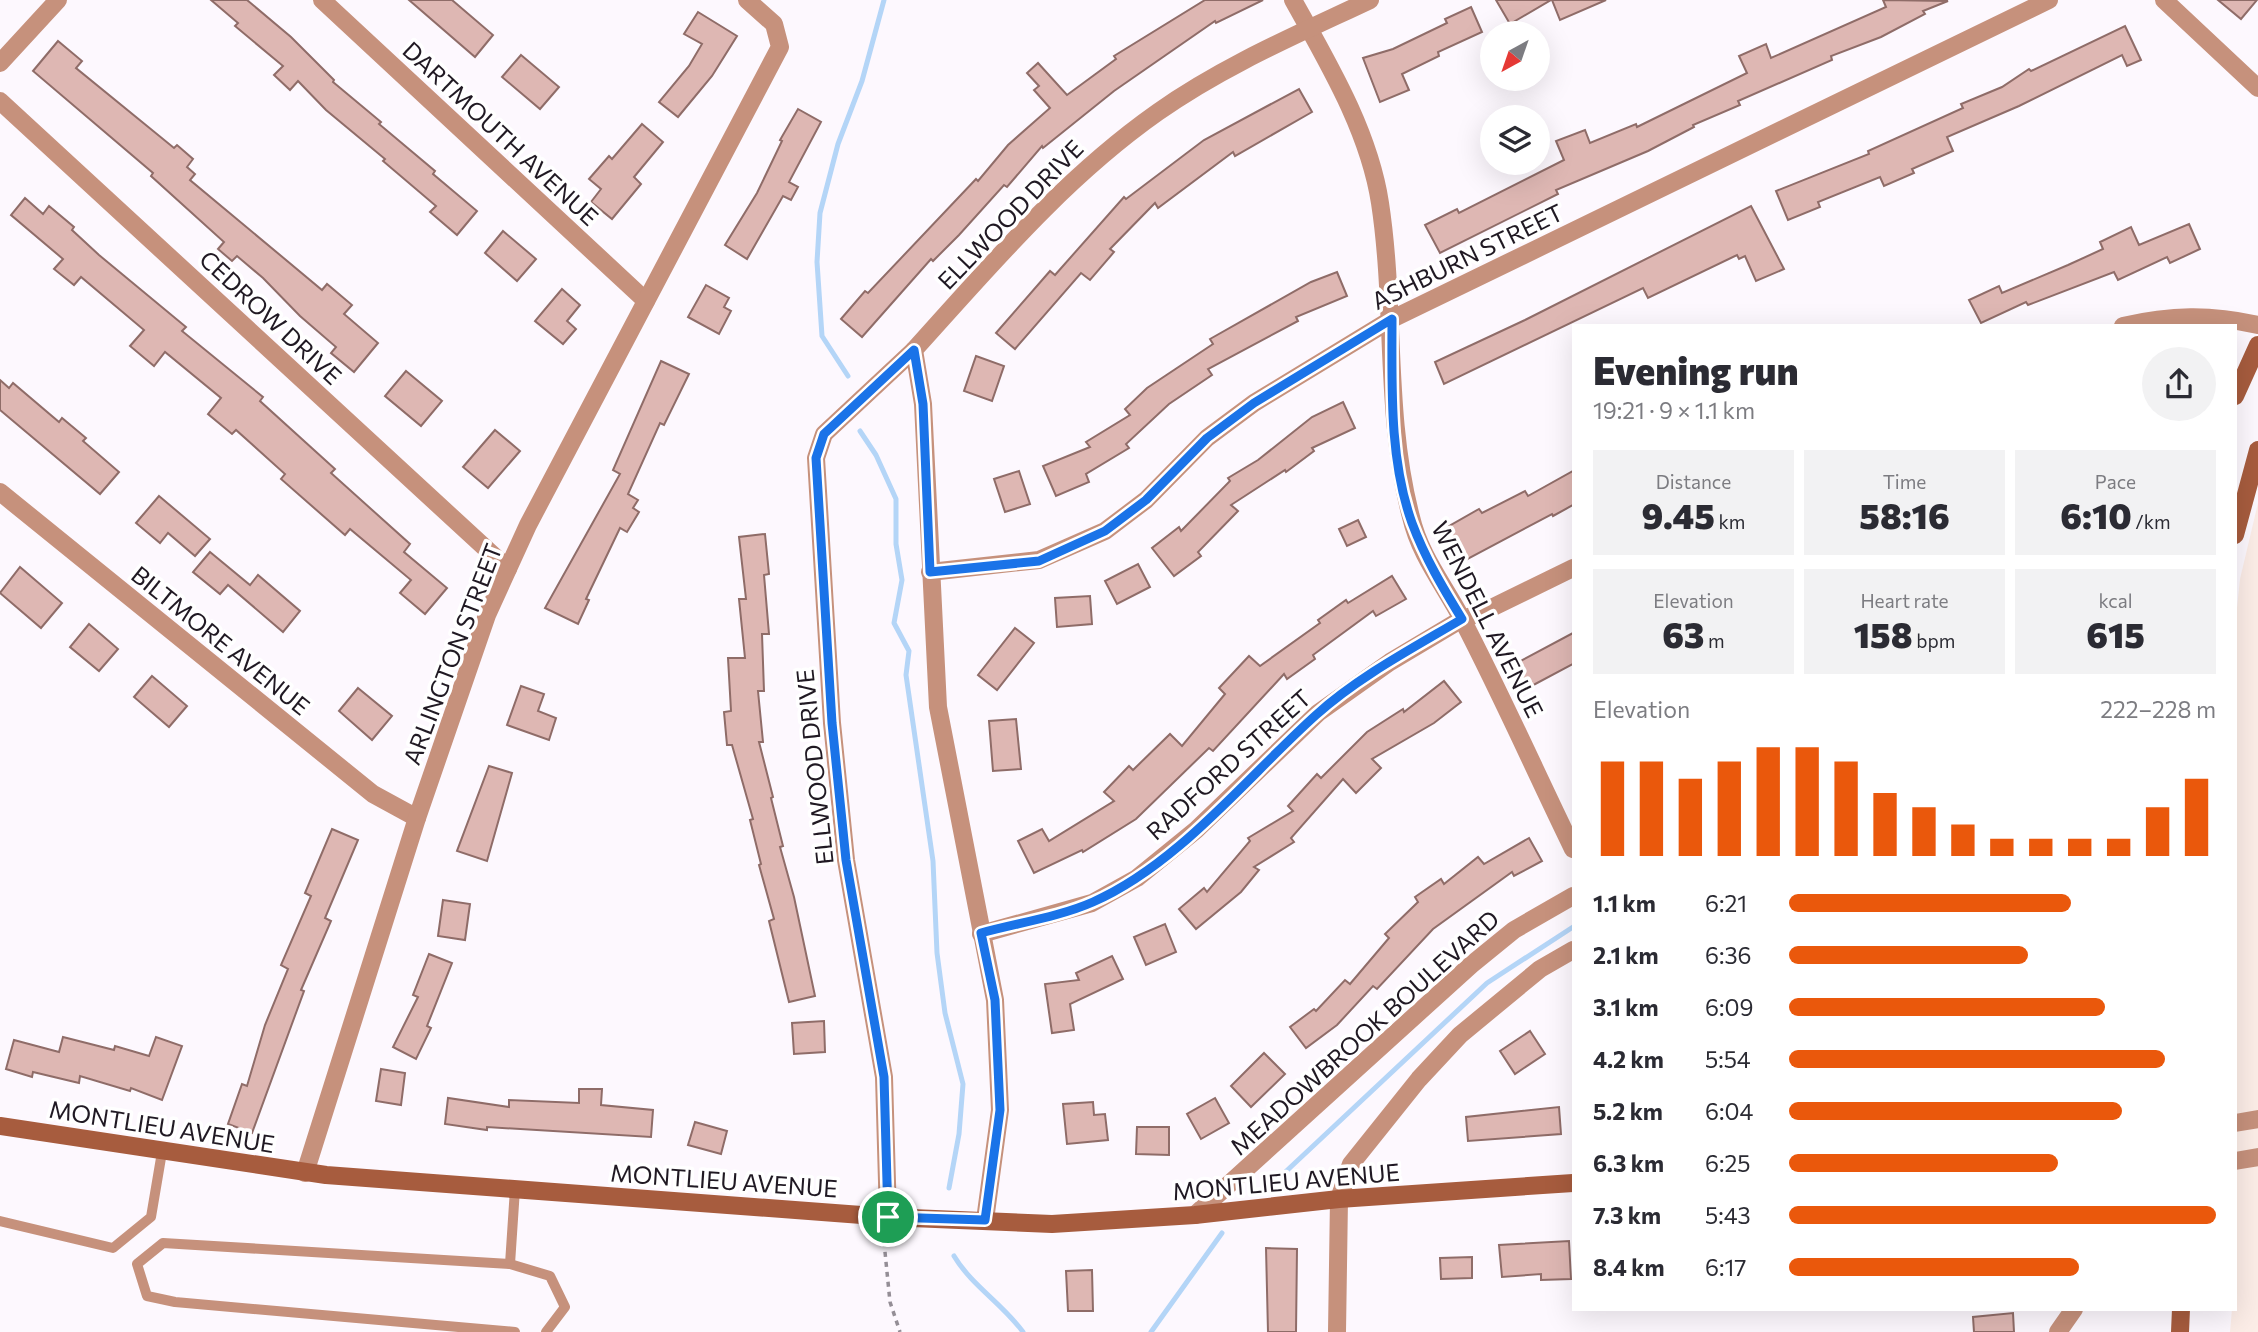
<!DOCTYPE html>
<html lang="en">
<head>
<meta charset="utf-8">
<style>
  :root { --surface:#fff; --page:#f2f2f3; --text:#2b2b33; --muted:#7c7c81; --accent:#ea580c }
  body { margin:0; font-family:Commissioner,sans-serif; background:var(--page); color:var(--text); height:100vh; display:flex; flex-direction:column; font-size:26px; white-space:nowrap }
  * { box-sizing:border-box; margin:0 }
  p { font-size:23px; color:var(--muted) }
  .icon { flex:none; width:38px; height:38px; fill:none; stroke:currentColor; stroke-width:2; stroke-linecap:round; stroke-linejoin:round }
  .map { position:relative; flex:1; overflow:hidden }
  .panel { position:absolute; left:1572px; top:324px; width:665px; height:987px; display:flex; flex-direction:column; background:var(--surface); border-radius:0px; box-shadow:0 7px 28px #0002 }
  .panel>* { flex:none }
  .needle { width:46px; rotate:220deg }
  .buttons { position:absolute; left:1480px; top:21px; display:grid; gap:14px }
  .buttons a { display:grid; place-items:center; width:70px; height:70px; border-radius:50%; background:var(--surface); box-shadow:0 7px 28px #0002; font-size:35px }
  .pin { position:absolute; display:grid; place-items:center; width:60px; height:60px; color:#fff; margin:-30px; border:4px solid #fff; border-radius:50%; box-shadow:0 2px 7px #0007 }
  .round { display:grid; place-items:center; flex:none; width:74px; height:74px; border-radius:37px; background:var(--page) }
  .summary { display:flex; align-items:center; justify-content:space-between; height:119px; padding:0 21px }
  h1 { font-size:38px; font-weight:800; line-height:52px }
  .stats { display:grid; grid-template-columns:repeat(3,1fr); gap:10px; height:119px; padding:7px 21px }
  .stats div { display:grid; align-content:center; border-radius:0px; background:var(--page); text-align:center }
  .stats b { font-size:35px; font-weight:800 }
  .stats small { font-size:19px; font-weight:400 }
  .stats p { font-size:19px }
  .chart { height:196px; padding:14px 21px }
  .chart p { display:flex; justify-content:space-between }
  .chart svg { width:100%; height:126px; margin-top:7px; stroke:var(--accent); stroke-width:6 }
  ul { padding:0 21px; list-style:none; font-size:23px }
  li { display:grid; grid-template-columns:112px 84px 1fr; align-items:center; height:52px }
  li i { height:18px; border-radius:9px; background:var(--accent) }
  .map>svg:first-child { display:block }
  .education { fill:#fcede7 }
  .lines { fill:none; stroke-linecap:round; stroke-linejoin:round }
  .stream { stroke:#b4d5f7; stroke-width:5 }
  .building { fill:#deb7b3; stroke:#8f6c68; stroke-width:2 }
  .path { stroke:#948e96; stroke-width:3.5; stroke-dasharray:5 5; stroke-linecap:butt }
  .lane { stroke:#c6917c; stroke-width:10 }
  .street { stroke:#c6917c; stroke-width:18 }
  .secondary { stroke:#a75c3e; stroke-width:18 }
  .route-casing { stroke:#fff; stroke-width:14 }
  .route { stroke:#1a73e8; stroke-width:9 }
  .labels { text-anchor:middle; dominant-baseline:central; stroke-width:7; stroke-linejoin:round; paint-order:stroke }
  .street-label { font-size:24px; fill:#201923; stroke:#fff }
</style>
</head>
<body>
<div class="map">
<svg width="2258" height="1332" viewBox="0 0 2258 1332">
  <rect width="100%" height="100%" fill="#fdf8fe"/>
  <path class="education" d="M2258,503V1332H2230L2232,1309H2235L2236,1257L2235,627L2240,579Z"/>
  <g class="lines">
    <g class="stream">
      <path d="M848,376L822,336L817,262L820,213L838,144L862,81L884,0"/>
      <path d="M860,431L876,455L896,499V544L902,580L894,623L909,651L906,675L933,861L937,953L945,1013L963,1084L959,1134L949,1188"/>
      <path d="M1263,1188L1280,1177L1487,983L1573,927"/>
      <path d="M954,1256C972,1286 1003,1304 1023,1332"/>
      <path d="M1151,1332L1222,1233"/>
    </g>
  </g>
  <g class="building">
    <path d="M211,0H247L291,37L334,80L333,82L381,122L379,124L435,171L433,174L477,211L457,235L430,212L436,206L383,161L385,159L326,110L298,81L290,90L274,75L283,66L235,26L238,23Z"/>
    <path d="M409,0H452L493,35L475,57Z"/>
    <path d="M1205,0H1263L1216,23L1215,21L1114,91L1043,148L1042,146L1007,187L1004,185L959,235L933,261L931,259L862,337L841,319L865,291L868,293L976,179L978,181L1008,145L1050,108L1034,90L1039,86L1027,73L1038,63L1067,95L1116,59L1114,56Z"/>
    <path d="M1496,0H1551L1510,24Z"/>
    <path d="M1552,0H1606L1560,20Z"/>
    <path d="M1883,0L1948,1L1923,11L1925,14L1881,37L1831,56L1832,60L1738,101L1740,105L1693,125L1694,127L1648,151L1556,190L1558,194L1440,253L1425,225L1457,209L1459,213L1564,160L1556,141L1585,130L1590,143L1636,124L1637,127L1747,73L1739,56L1766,44L1771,58L1886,7Z"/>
    <path d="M2218,0H2257L2241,19Z"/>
    <path d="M1471,7L1482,32L1438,52L1439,56L1402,74L1409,90L1380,102L1363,58L1393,49L1447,23L1445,19Z"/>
    <path d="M698,12L737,36L712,76L678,117L659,102L689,66L702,44L684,34Z"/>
    <path d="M2125,26L2141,60L2127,66L2122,55L2019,106L1947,137L1953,151L1912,169L1914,173L1884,186L1880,177L1818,202L1820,207L1788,220L1776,191L1869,154L1868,151L1963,108L1961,104L2002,87L2029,69L2031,71Z"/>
    <path d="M58,41L82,61L76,68L174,148L177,145L193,159L187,167L195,174L190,180L322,290L327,284L352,305L344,314L378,343L354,372L331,353L336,347L300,316L263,278L237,256L232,261L218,249L224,242L151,176L153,173L33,71Z"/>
    <path d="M521,55L559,87L540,109L502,77Z"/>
    <path d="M1299,89L1312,112L1235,156L1233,152L1158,208L1155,203L1110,249L1114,252L1090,280L1081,273L1015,349L996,333L1050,271L1055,275L1124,197L1126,199L1204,140Z"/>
    <path d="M798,109L821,122L789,182L798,187L791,200L783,196L747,259L725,245L757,193L782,141L780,140Z"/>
    <path d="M642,124L663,142L634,177L641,184L612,219L591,202L601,189L589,179L609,156L612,159Z"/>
    <path d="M25,198L43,214L49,206L74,227L72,230L99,255L186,327L182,331L263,397L260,401L335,469L331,473L410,544L404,552L447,588L425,614L400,593L411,580L350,529L345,535L281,479L285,474L236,430L232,434L208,414L221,398L165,352L154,366L130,346L144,330L81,277L74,285L54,269L63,259L11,215Z"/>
    <path d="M1751,206L1784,269L1756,281L1745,256L1739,259L1737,255L1648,298L1643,288L1444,384L1435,362L1525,320Z"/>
    <path d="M2189,224L2200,249L2170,263L2167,257L2118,280L2114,272L2028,305L2026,302L1981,323L1969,300L1999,286L2002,293L2068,265L2103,249L2100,242L2131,227L2139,245Z"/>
    <path d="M503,231L536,259L517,281L485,253Z"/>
    <path d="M1337,272L1347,296L1296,317L1298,321L1208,369L1212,375L1169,404L1126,444L1129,448L1086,474L1089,482L1056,496L1043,466L1090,447L1086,442L1130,415L1125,409L1147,388L1213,344L1210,339L1311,282Z"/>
    <path d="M706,285L729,298L724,307L731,311L719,334L688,317Z"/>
    <path d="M562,289L580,305L567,321L576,329L563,344L535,321Z"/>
    <path d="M976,356L1004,366L992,401L964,391Z"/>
    <path d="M661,361L689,374L664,425L660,423L628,494L638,500L633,508L639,512L627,532L620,528L586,599L589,600L578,624L545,608L620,474L613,470Z"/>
    <path d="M406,371L442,401L421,426L385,396Z"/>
    <path d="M0,380L9,388L13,383L59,422L62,418L86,438L83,441L119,472L100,494L0,410Z"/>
    <path d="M1343,402L1355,428L1312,448L1314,451L1286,472L1285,470L1231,505L1238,511L1198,552L1201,556L1174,576L1152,548L1179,527L1181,531L1230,481L1228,478L1258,460L1312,417Z"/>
    <path d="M495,430L520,451L488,488L463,467Z"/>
    <path d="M1019,471L1030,504L1005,512L994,479Z"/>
    <path d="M1573,471V505L1553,516L1552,514L1462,562L1444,529L1479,509L1482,513L1525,491L1528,496Z"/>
    <path d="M159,496L210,539L195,556L168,533L160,543L136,523Z"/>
    <path d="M1358,520L1366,537L1347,546L1339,529Z"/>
    <path d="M765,534L769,574L764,575L769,634H762L764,691H758L763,742H759L773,797L771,798L783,846L780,847L794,897L815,996L789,1002L769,921L774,919L759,865L761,864L750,820L753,819L732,745H727L724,712L731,711L728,658H745L739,599H746L739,537Z"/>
    <path d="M210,552L250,585L258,575L300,611L283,632L228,585L220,594L193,572Z"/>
    <path d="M1138,564L1150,587L1117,604L1105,581Z"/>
    <path d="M20,567L62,603L41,628L0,593Z"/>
    <path d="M1392,576L1406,599L1376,616L1373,611L1313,655L1315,659L1287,679L1284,674L1213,751L1209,748L1136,819L1083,852L1082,850L1034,873L1018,841L1042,829L1049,841L1114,801L1104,792L1129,766L1133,770L1170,734L1182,746L1225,694L1219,688L1249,656L1260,666L1320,623L1318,620L1346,600L1348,603Z"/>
    <path d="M1090,596L1092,624L1057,627L1055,598Z"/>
    <path d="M89,624L118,649L99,671L70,647Z"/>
    <path d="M1015,628L1034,643L997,690L978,675Z"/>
    <path d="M1573,633V664L1524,690L1511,666Z"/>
    <path d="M152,676L187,706L169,727L134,697Z"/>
    <path d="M1444,681L1461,702L1434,723L1372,759L1381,768L1356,793L1343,779L1291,838L1294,842L1254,867L1259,870L1241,892L1196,929L1179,909L1204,888L1207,892L1250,841L1248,838L1293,811L1288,806L1317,774L1321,778L1367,732L1403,709L1404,712Z"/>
    <path d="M521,686L544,694L538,711L556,718L549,740L507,725Z"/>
    <path d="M358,688L392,716L372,740L339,711Z"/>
    <path d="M1016,719L1021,769L993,771L989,721Z"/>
    <path d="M489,766L512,773L487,861L457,851Z"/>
    <path d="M332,829L358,840L325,918L331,921L301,990L304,991L252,1133L228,1124L242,1084L247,1086L265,1025L288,969L281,965L311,896L305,893Z"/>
    <path d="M1529,838L1542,861L1514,876L1512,872L1433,929L1377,989L1373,986L1337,1025L1306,1048L1290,1027L1314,1009L1316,1011L1345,980L1350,984L1389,938L1385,934L1418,902L1415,897L1441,879L1444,884L1478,857L1484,864Z"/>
    <path d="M443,900L470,904L465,940L438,936Z"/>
    <path d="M1165,924L1176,952L1146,965L1134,937Z"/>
    <path d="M429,954L452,963L427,1026L431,1028L416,1059L393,1047L418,997L413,995Z"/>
    <path d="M1112,956L1123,979L1070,1004L1074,1030L1052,1033L1045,984L1079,980L1076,973Z"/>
    <path d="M824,1021L825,1052L794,1054L792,1023Z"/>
    <path d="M1530,1031L1545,1054L1515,1074L1500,1051Z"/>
    <path d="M63,1037L114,1050L115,1046L149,1056L156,1037L182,1046L162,1100L131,1088L130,1091L80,1076L79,1083L33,1072L32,1077L6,1069L14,1040L59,1052Z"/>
    <path d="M1264,1053L1285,1074L1251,1107L1231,1086Z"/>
    <path d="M381,1069L405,1073L401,1105L376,1101Z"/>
    <path d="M579,1089H602L601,1105L653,1110L651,1137L487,1127V1130L445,1124L448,1098L509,1107V1100L579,1103Z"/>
    <path d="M1215,1098L1229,1123L1201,1139L1187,1114Z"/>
    <path d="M1093,1102L1094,1115L1105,1114L1108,1140L1067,1144L1063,1104Z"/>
    <path d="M1559,1107L1561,1134L1468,1141L1466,1117Z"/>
    <path d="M695,1122L727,1131L721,1154L688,1145Z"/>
    <path d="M1137,1127H1169V1155L1136,1154Z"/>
    <path d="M1569,1241L1571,1279L1541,1280V1274L1502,1277L1499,1245Z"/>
    <path d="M1266,1248L1297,1249L1296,1332H1268Z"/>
    <path d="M1472,1257V1278L1441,1279L1440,1258Z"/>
    <path d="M1092,1270L1093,1311H1068L1066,1271Z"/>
    <path d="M2013,1313L2014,1332H1974L1973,1317Z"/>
  </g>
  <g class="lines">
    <path class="path" d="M883,1232L890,1302L900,1332"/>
    <g class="lane">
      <path d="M0,1221L113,1248L151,1217L162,1152"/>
      <path d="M510,1264L515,1189"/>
      <path d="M515,1332L175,1302L147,1296L137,1264L163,1243L510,1264L550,1276L565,1307L546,1332"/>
    </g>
    <g class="street">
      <path d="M322,0L646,301"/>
      <path d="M1293,0C1328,63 1369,131 1380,203C1396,308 1384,414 1411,517C1420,556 1445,586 1463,621C1502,696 1536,773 1573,849"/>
      <path d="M2164,0L2258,88"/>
      <path d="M0,63L58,0"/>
      <path d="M0,101L508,569"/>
      <path d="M2123,326C2170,315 2211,314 2258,325"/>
      <path d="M0,492L373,794L417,818"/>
      <path d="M930,572L1039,560L1105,531L1146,500L1207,438L1254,403L1392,319L2049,0"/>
      <path d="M981,934L1092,903L1137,878L1196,830L1318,713L1390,662L1462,619L1481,613L1573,568"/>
      <path d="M2235,1123L2258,1119"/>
      <path d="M2235,1161L2258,1157"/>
      <path d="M305,1173L417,818L487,615L528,525L780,47L774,24L747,0"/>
      <path d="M1195,1215L1471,965L1514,930L1573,896"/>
      <path d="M888,1217L884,1077L846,860L832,723L816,458L824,434L914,350"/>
      <path d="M985,1220L1000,1110L995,1000L938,707L923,404L914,350C990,266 1064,178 1158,112C1223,66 1298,34 1370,0"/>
      <path d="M1337,1332L1339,1199L1351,1164L1419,1079L1460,1035L1540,969L1573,950"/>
      <path d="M2058,1332L2074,1309"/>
    </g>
    <g class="secondary">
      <path d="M2235,396L2258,345"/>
      <path d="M2235,535L2258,450"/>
      <path d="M0,1126L326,1175L888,1217L1052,1224L1195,1215L1339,1199L1573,1183"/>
      <path d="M2180,1332L2181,1309"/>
    </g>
  </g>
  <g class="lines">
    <defs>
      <path id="route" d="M1392,319C1392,386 1389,459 1412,523C1425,558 1443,588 1462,619C1413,648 1358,677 1316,715C1247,777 1179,864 1093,902C1059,917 1017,923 981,933L995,1000L1000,1110L985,1220L888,1217L884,1077L846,860L832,723L816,458L824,434L914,350L923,404L930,572L1039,561L1105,531L1146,500L1207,438L1254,403Z"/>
    </defs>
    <use href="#route" class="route-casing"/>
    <use href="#route" class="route"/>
  </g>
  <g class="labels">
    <g class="street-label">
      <text transform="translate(501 133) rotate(43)">DARTMOUTH AVENUE</text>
      <text transform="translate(1010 214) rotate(-46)">ELLWOOD DRIVE</text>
      <text transform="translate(1467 256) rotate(-26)">ASHBURN STREET</text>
      <text transform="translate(271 317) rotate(43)">CEDROW DRIVE</text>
      <text transform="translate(1488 619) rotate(63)">WENDELL AVENUE</text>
      <text transform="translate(221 640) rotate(39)">BILTMORE AVENUE</text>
      <text transform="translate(452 654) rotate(-69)">ARLINGTON STREET</text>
      <text transform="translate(1228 764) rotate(-42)">RADFORD STREET</text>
      <text transform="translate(814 767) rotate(-96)">ELLWOOD DRIVE</text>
      <text transform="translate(1364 1032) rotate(-42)">MEADOWBROOK BOULEVARD</text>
      <text transform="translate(162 1126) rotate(9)">MONTLIEU AVENUE</text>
      <text transform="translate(724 1180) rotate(4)">MONTLIEU AVENUE</text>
      <text transform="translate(1286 1181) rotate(-5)">MONTLIEU AVENUE</text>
    </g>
  </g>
</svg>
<div class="buttons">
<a><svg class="needle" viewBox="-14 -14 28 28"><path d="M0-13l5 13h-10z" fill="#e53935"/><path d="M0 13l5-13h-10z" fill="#7c7c81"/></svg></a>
<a><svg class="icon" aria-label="layers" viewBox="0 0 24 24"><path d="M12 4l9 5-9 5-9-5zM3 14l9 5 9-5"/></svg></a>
</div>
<div class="pin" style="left:888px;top:1217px;background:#1e9e55"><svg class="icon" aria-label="arrive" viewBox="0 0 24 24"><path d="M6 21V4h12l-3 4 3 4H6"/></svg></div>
<section class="panel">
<div class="summary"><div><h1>Evening run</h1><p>19:21 · 9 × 1.1 km</p></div><a class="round"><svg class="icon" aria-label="share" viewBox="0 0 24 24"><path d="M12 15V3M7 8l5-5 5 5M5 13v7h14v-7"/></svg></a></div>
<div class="stats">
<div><p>Distance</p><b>9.45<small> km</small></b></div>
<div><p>Time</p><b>58:16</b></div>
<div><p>Pace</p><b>6:10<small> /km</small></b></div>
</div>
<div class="stats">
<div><p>Elevation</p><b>63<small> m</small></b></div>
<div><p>Heart rate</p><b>158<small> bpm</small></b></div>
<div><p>kcal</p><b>615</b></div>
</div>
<div class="chart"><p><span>Elevation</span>222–228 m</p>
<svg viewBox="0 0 160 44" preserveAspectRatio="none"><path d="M5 44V11M15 44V11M25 44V17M35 44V11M45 44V6M55 44V6M65 44V11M75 44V22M85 44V27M95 44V33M105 44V38M115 44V38M125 44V38M135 44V38M145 44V27M155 44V17"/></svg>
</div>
<ul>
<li><b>1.1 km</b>6:21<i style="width:66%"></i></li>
<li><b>2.1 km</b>6:36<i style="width:56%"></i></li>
<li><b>3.1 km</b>6:09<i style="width:74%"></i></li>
<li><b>4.2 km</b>5:54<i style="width:88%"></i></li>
<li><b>5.2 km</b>6:04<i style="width:78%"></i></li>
<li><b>6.3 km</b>6:25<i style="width:63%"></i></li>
<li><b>7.3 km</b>5:43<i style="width:100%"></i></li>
<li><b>8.4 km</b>6:17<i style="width:68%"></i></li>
</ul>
</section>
</div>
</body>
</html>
